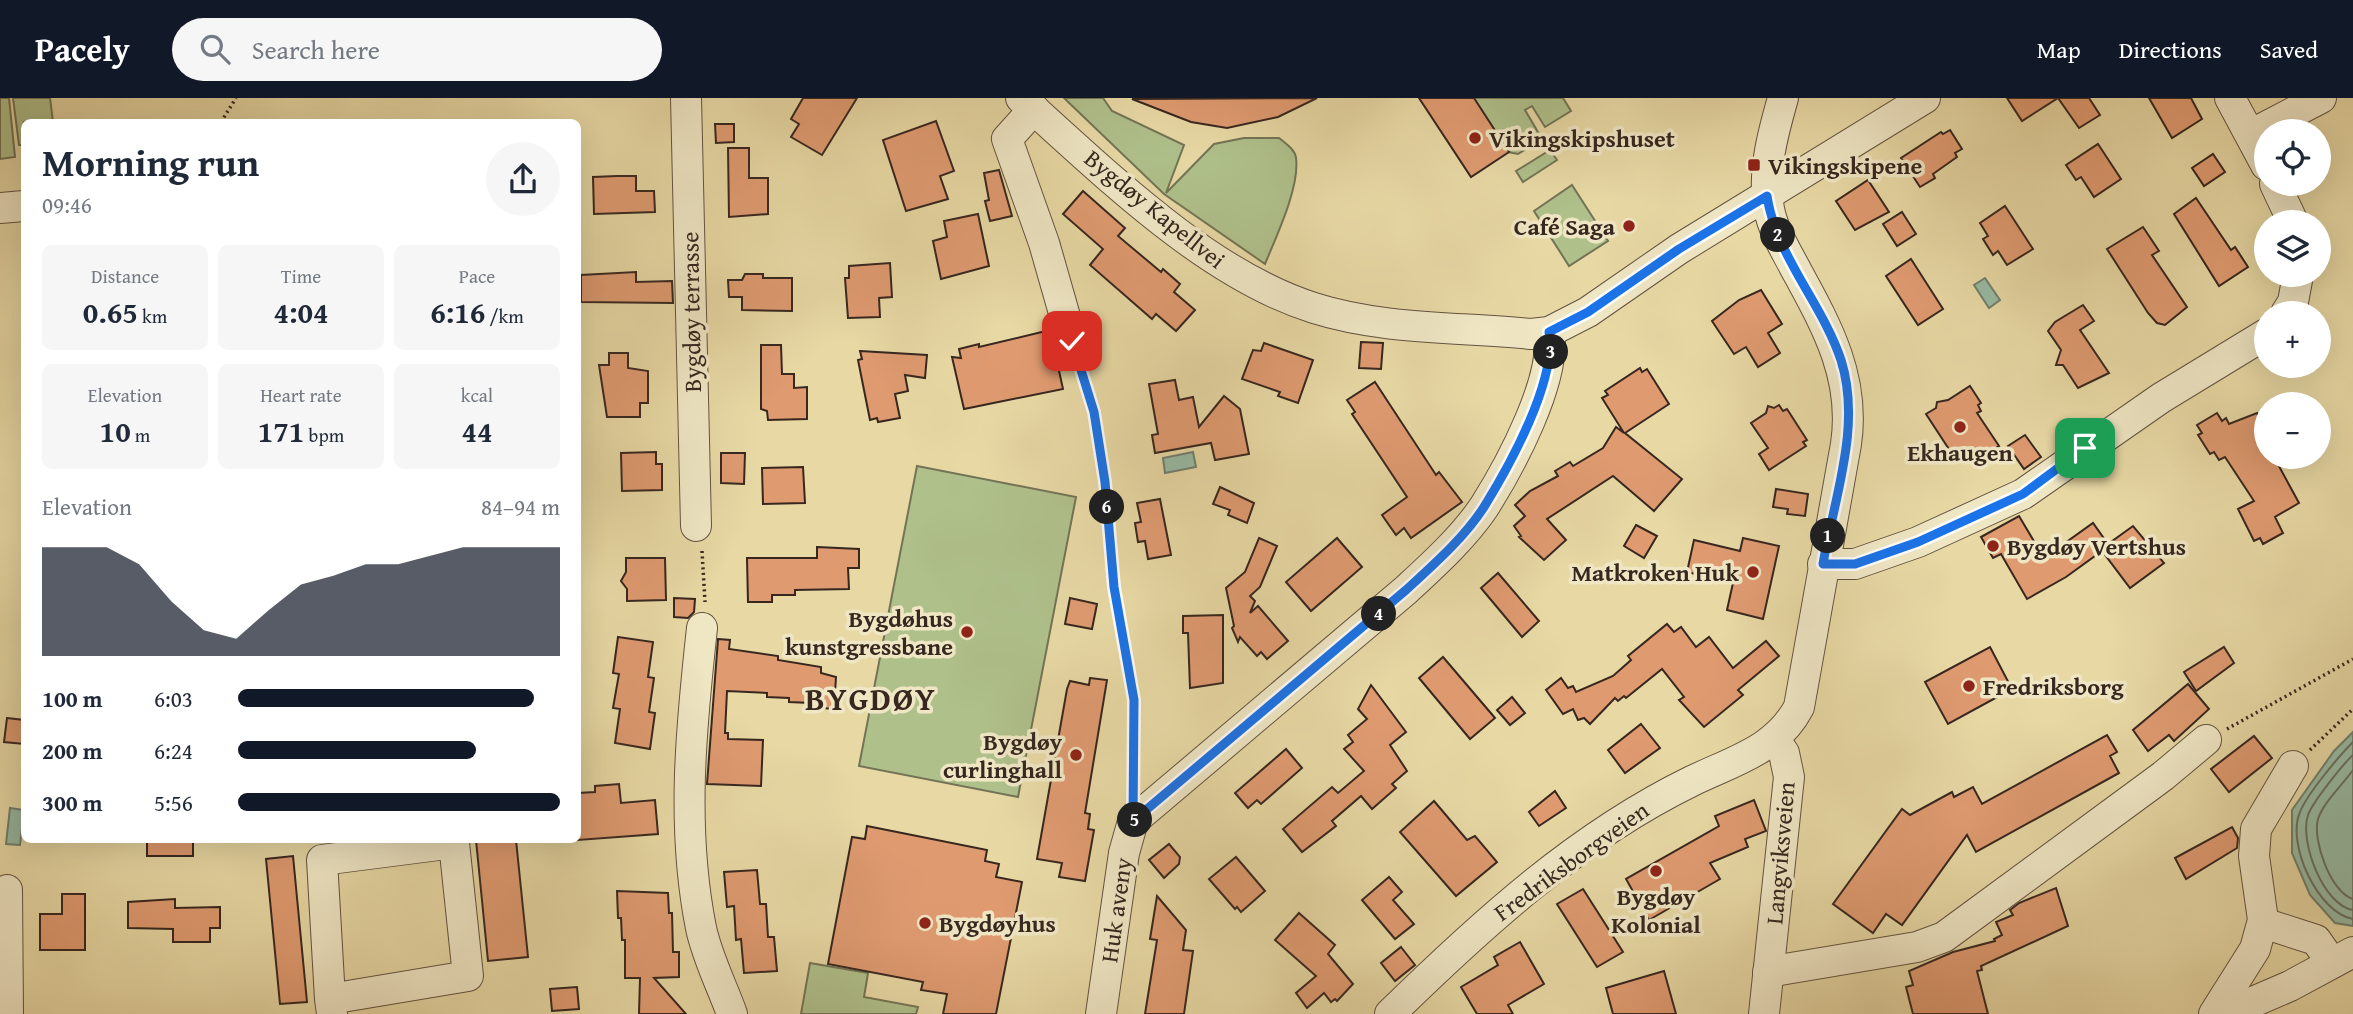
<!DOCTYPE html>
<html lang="en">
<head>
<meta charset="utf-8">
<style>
  :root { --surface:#fff; --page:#f6f6f7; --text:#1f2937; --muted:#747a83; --accent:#111827 }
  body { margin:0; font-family:"Gentium Book Plus",serif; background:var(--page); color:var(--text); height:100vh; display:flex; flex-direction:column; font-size:26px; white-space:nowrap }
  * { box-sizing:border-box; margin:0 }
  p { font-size:23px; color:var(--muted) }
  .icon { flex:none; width:38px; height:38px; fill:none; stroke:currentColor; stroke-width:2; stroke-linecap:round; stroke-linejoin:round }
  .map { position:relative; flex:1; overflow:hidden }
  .panel { position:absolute; left:21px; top:21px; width:560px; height:724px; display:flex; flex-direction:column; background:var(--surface); border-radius:10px; box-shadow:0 7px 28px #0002 }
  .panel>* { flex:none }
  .fabs { position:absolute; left:2254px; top:21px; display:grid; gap:14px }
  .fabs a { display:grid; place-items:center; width:77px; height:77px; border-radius:50%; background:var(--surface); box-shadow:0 7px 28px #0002; font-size:35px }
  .pin { position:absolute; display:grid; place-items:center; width:60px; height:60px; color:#fff; margin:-30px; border-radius:14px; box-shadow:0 4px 10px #0006 }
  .km { position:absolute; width:35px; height:35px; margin:-18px; border-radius:50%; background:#222; color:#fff; font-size:19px; line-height:35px; text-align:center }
  .round { display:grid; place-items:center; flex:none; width:74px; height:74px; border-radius:37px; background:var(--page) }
  .overview { display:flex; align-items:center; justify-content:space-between; height:119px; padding:0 21px }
  h1 { font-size:38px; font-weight:800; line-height:52px }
  .metrics { display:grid; grid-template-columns:repeat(3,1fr); gap:10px; height:119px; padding:7px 21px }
  .metrics div { display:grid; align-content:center; border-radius:10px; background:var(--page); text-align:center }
  .metrics b { font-size:30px; font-weight:800 }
  .metrics small { font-size:19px; font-weight:400 }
  .metrics p { font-size:19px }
  .chart { height:196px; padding:14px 21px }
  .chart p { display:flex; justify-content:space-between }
  .chart svg { width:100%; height:126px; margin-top:7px; fill:var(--accent); opacity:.7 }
  ul { padding:0 21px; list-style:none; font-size:23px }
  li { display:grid; grid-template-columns:112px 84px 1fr; align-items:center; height:52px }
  li i { height:18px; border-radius:9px; background:var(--accent) }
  header { display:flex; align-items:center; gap:42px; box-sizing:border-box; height:98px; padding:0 35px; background:var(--accent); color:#fff }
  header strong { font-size:33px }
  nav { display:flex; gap:38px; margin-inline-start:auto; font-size:24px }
  .search { width:490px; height:63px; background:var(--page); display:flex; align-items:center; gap:18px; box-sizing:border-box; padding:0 24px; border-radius:38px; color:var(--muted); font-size:26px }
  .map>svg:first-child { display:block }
  .green { fill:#afc08b; stroke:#737455; stroke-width:2 }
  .water { fill:#97baa3; stroke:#717f6e; stroke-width:2 }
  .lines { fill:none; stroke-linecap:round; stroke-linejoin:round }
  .shore { stroke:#677061; stroke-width:2 }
  .building { fill:#df9a70; stroke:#37271f; stroke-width:2 }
  .minor-casing { stroke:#635340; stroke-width:32 }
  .path { stroke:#37271f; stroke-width:3.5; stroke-dasharray:2 3.5; stroke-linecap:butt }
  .minor { stroke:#efe6c4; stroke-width:30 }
  .route-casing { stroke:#fff; stroke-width:14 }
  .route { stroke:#1a73e8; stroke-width:9 }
  .poi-dot { fill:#8f2418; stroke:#efe6c4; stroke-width:2.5 }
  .labels { text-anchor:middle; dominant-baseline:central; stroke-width:7; stroke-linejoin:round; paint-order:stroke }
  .poi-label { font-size:24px; font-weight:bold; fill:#37271f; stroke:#efe6c4; text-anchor:start }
  .street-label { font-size:24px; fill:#37271f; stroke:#efe6c4 }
  .district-label { font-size:32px; font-weight:bold; letter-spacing:2px; fill:#37271f; stroke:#efe6c4 }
</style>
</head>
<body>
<header>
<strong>Pacely</strong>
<div class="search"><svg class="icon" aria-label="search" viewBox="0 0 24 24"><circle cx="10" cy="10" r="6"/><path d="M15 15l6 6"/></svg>Search here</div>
<nav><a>Map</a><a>Directions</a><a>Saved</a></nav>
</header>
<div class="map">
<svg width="2353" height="916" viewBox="0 0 2353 916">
  <rect width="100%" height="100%" fill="#e7d8a4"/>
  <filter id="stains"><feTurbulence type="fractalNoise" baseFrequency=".00286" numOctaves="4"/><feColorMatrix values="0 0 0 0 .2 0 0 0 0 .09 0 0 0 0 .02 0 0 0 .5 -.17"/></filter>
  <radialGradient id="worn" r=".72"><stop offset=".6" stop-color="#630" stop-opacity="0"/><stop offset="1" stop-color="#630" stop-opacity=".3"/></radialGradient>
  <g class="green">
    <path d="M0,0H9L15,59L0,61Z"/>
    <path d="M13,0H50L53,24H24V47H19Z"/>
    <path d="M1064,0H1103L1112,13L1184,47L1166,95L1214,46L1244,40H1279C1285,45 1295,51 1296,60C1300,89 1276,139 1265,166L1164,96Z"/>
    <path d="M1473,0H1563L1571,13L1545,29L1532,8L1525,12L1542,41L1518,56L1508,54Z"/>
    <path d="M1550,52L1557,62L1523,84L1516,73Z"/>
    <path d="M1572,87L1608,143L1569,168L1534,113Z"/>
    <path d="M917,368L1076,399L1018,699L859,668Z"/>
    <path d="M810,865L868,875L864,899L918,909L916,916H801Z"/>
  </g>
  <g class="water">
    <path d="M1985,180L2000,202L1989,210L1974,187Z"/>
    <path d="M1193,354L1196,369L1165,375L1163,360Z"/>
    <path d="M2353,634V828L2335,825L2310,797L2292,755V712L2334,653Z"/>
    <path d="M10,710L24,712L20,747L6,746Z"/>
  </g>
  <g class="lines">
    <g class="shore">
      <path d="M2353,644C2339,658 2307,696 2300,714C2286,746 2318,815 2353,821"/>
      <path d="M2353,657C2343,666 2312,705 2308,717C2299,744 2324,808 2353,812"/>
      <path d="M2353,672C2343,686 2323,705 2318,721C2312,742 2331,795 2353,801"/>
    </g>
  </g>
  <g class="building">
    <path d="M803,0H857L822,57L791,39L799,26L791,21Z"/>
    <path d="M1317,0L1278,19L1227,30L1191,24L1132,1Z"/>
    <path d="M1419,0H1474L1509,54L1471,79Z"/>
    <path d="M2007,0H2058L2022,23Z"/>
    <path d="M2058,0H2089L2100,17L2079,30Z"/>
    <path d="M2149,0H2191L2202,21L2172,40Z"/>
    <path d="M936,23L954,73L940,78L948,101L906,113L883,42Z"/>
    <path d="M715,26H734V44L716,45Z"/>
    <path d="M1950,32L1962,51L1955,55L1957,59L1933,76L1935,80L1920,89L1901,60L1941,34L1943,36Z"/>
    <path d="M2098,46L2121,81L2094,99L2081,79L2076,82L2066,67Z"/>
    <path d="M728,50H749V80H768V116L729,119Z"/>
    <path d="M2213,56L2225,74L2204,88L2192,70Z"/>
    <path d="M999,72L1012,118L990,123L985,103L989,102L984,75Z"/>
    <path d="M617,78H636V93H654L655,114L594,116L593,79Z"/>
    <path d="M1868,82L1889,114L1855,132L1836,103Z"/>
    <path d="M1083,93L1125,130L1118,138L1161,174L1163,171L1180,186L1174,194L1195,212L1176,233L1156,216L1152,221L1090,167L1103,151L1063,116Z"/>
    <path d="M2196,100L2231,152L2235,149L2248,169L2219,188L2174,116Z"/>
    <path d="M2005,108L2033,151L2007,167L1998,153L1993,157L1983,141L1988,138L1980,125Z"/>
    <path d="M1902,114L1916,136L1897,148L1883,126Z"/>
    <path d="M978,116L989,168L941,181L933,143L947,139L944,123Z"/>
    <path d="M2143,129L2159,153L2152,157L2187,209L2165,227L2157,225L2148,215L2107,151Z"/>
    <path d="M1911,161L1943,211L1918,227L1886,178Z"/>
    <path d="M890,165L892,199L879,200L880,219L848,220L845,180H849V168Z"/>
    <path d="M636,174V184L672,183L673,205L581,204V177Z"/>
    <path d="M745,176H763V180H792V213L742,212V199H729L728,182H742Z"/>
    <path d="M1761,192L1782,226L1768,235L1780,255L1758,269L1746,249L1734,256L1712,223L1739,202Z"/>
    <path d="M2083,207L2094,223L2080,232L2109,275L2078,290L2063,267H2056L2061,252L2048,233L2055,224Z"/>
    <path d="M1046,233L1050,251L1054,250L1063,291L964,311L952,259L961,260L959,251L979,246V249Z"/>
    <path d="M1361,244L1383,245L1381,271L1359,270Z"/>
    <path d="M1264,245L1313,262L1298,305L1278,298L1280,294L1242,281L1253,252L1261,253Z"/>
    <path d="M761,247H781L782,276H794V290L807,289V321L768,322L767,313L761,311Z"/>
    <path d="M860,253L927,257L925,280L905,277L908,293L895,296L900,320L878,324L877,320L870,322L858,262L862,261Z"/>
    <path d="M609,255H628V270L648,273V305H640V319H607L599,267H609Z"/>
    <path d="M1640,270L1642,274L1647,271L1669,306L1625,335L1682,381L1654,413L1613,378L1547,421L1566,442L1544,462L1519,439L1521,438L1514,428L1525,418L1515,407L1530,393L1558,378L1555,373L1570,364L1573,368L1603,350L1616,329L1624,335L1602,300L1608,297L1605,293Z"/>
    <path d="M1175,282L1179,302L1193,299L1199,329L1224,298L1240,311L1249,356L1215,362L1211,345L1155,355L1152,337L1158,336L1149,286Z"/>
    <path d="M1375,284L1436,377L1439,374L1462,404L1411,440L1404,430L1396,437L1382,417L1407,399L1352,316L1355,314L1347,302Z"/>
    <path d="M1970,288L1981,305L1978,307L1981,313L1977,315L1999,348L1973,365L1968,359L1958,365L1926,316L1936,310L1937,304L1948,302Z"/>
    <path d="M1779,307L1783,313L1787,311L1807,342L1803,344L1806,348L1769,372L1759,356L1768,350L1751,325L1766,315L1768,308L1774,310Z"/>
    <path d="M2217,315L2222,323L2226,320L2229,326L2257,315L2266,338V359H2274L2299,405L2275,419L2283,435L2263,446L2260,440L2254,443L2238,411L2254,403L2225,359L2219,362L2214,354L2210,356L2198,337L2202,335L2197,327Z"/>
    <path d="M2025,337L2041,359L2024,371L2008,348Z"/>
    <path d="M656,354V366H662V392L622,393L621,355Z"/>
    <path d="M721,355H745L744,386L721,385Z"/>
    <path d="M803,369L805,405L763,406L762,370Z"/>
    <path d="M1220,389L1254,405L1247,425L1228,417L1230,412L1213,406Z"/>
    <path d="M1776,391L1808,396L1805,418L1787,416L1788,411L1773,409Z"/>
    <path d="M1160,401L1171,457L1148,461L1145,443L1138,444L1135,425L1141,424L1137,405Z"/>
    <path d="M2019,418L2044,460L2093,425L2108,446L2133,428L2164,465L2130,490L2102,453L2066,479L2027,501L2001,456L1993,460L1981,439Z"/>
    <path d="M1636,427L1657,438L1644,460L1624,448Z"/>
    <path d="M1259,440L1277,448L1260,489L1250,498L1255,503L1250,515L1258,508L1288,543L1267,561L1261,554L1257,558L1240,539L1238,544L1232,530L1234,528L1226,490L1245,474Z"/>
    <path d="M1337,440L1362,469L1311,513L1286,484Z"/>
    <path d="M1743,440L1779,448L1763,521L1727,512L1733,485L1687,474L1694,442L1740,453Z"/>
    <path d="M817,449L859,451V470H848L849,491L795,492V497H772V504H748L747,460H817Z"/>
    <path d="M626,460H665L666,502L627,503V491L621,483L626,474Z"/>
    <path d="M1498,475L1539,523L1522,539L1481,490Z"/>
    <path d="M674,500L695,501L694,514L688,520L674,519Z"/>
    <path d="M1070,500L1097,506L1092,531L1065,526Z"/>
    <path d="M1223,517V585L1190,590L1188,535H1183V518Z"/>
    <path d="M1667,526L1674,534L1681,529L1696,549L1709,539L1733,570L1766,543L1779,558L1738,592L1743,597L1704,629L1679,602L1684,599L1662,571L1626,600L1624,598L1618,603L1615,600L1590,626L1584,620L1578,622L1573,611L1563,616L1546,592L1561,580L1568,590L1573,588L1576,594L1613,578L1631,562L1628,558Z"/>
    <path d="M618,539L653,544L648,579L654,580L649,614L655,615L650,651L615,645L620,611L613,610L619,576L613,575Z"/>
    <path d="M718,541L730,542L729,551L778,558V562L821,569V575L836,579L834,611L810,609L811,605L789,604V600L767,599V595L727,593L725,635H728V641L763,642L761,688L707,686Z"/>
    <path d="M1990,549L2012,591L1948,626L1925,584Z"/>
    <path d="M2224,549L2234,565L2196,593L2184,574Z"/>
    <path d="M1443,559L1495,620L1470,641L1419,580Z"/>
    <path d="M1090,580L1107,582L1085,715L1090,716L1088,731L1094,732L1085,783L1059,779L1062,765L1037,761L1067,591L1070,583L1089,587Z"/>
    <path d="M2188,586L2209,611L2174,643L2169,637L2148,653L2133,632Z"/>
    <path d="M1371,587L1406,634L1390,647L1407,673L1392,686L1396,690L1372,711L1361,698L1332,723L1336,728L1302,754L1283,731L1332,689L1338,695L1364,673L1344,651L1353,644L1348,637L1367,621L1358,611Z"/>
    <path d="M1512,599L1525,615L1510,627L1497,612Z"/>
    <path d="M7,620L24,622V646L4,644Z"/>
    <path d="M1641,626L1660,650L1625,675L1608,652Z"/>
    <path d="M2107,637L2117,654L2110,658L2119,675L1976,754L1967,737L1902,827L1886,816L1873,835L1833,806L1902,711L1910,717L1952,694L1954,699L1973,689L1982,706Z"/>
    <path d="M2254,638L2272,660L2229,694L2211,671Z"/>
    <path d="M1286,651L1302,670L1261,706L1257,702L1248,710L1235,695Z"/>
    <path d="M619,686L621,705L655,702L658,736L578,742V695L595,694V688Z"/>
    <path d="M1555,693L1566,710L1539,728L1529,714Z"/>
    <path d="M1754,702L1766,733L1745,741L1748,749L1710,765L1720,781L1649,822L1626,781L1719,728L1715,718Z"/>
    <path d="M1434,703L1467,742L1475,738L1497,764L1456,798L1400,734Z"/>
    <path d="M867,728L987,752L985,763L999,766L996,779L1022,784L996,916H943L947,896L921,892L923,884L828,866L852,739L865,741Z"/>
    <path d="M2232,729L2238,740L2237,750L2186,781L2175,760Z"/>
    <rect x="147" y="742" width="46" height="16"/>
    <path d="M476,742H516L528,859L488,863Z"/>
    <path d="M1169,746L1180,759L1179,766L1164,780L1149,762Z"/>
    <path d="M293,758L307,904L280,906L266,761Z"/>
    <path d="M1236,759L1265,793L1241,814L1237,809L1235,811L1209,781Z"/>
    <path d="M757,772L760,806H766L768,839H774L777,873L744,875L741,841L736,842L734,808L727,809L724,774Z"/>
    <path d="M1389,779L1402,794L1393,802L1414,826L1395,841L1362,802Z"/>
    <path d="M2056,790L2068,828L1981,868L1982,872L1977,873L1988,916H1913L1906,889L1913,887L1909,873L1953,854L1995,843L1994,841L2002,837L1996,824L2013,817L2010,812L2019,805Z"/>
    <path d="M1583,791L1623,854L1597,869L1557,806Z"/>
    <path d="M617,793L668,795L669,815H672L673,854H679V879L654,880L686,916H639L640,880H625V842H622L621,820H618Z"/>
    <path d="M62,796H85V852H40V816H62Z"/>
    <path d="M1157,798L1186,832L1183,852L1193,853L1184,916H1145L1157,842L1150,841Z"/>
    <path d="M175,801V810L220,809V830H210V844H173V831L128,830V804Z"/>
    <path d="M1299,815L1335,847L1328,856L1353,886L1337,903L1335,901L1331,904L1324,895L1307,910L1296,895L1316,878L1275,842Z"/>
    <path d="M1520,844L1544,886L1508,907L1513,916H1477L1461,889L1498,867L1494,859Z"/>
    <path d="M1401,849L1415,867L1395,883L1381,865Z"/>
    <path d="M1664,873L1676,916H1613L1606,890Z"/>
    <path d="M577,889L579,911L552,913L550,891Z"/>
  </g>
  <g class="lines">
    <defs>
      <g id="minor">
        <path d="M686,0L696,428"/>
        <path d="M1021,0C1105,75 1206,176 1314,210C1383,232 1460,229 1531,236L1549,234L1588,214L1679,151L1925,0"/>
        <path d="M2230,0L2266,67"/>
        <path d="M1034,11L1007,41L1044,145L1072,243"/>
        <path d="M2252,36L2321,0"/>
        <path d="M2275,86L2293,124"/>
        <path d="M0,110L24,108"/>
        <path d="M2286,215L2293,204L2298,177"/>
        <path d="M1823,466H1855L1918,444L2023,396L2161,300L2266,236"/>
        <path d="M702,530C691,630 681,730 701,830C707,859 722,888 732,916"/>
        <path d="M7,792L8,916"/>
        <path d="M2263,825L2316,842L2332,865"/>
        <path d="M1768,874L1917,849L1944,839L2163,678L2206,642"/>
        <path d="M330,901L468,878L454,745L322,762L330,901L332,916"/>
        <path d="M1101,916L1124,755L1133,723L1406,492C1433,467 1463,440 1484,409C1510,368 1557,281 1549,234"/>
        <path d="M1390,916C1481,827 1577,739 1692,683C1733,663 1777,652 1799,609L1846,346C1856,279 1826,227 1795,170C1785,151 1773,132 1769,111C1762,75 1773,35 1783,0"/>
        <path d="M1764,916L1789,679L1784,655L1774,641"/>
        <path d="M2214,916L2255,851L2263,822L2254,758L2256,731L2293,668"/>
        <path d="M2225,916L2290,888L2353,854"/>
      </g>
    </defs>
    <use href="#minor" class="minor-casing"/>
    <g class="path">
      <path d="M221,24L236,0"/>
      <path d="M1079,265L1094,314L1106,384L1114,489L1134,602V690"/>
      <path d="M702,453L705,504"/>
      <path d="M2227,631L2353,561"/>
      <path d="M2310,652L2353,611"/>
    </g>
    <use href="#minor" class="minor"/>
  </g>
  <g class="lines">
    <defs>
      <path id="route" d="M1072,243L1094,314L1105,384L1114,489L1134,602L1133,723L1406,492C1433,467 1464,440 1484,409C1510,367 1557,282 1549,234L1588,214L1679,151L1767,98C1776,158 1822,205 1841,262C1862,328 1834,400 1823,466H1855L1918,444L2023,396L2085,350"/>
    </defs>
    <use href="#route" class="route-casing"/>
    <use href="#route" class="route"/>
  </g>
  <g class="poi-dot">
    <circle cx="1475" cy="40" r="7"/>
    <rect x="1747" y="60" width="14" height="14" rx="3.5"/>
    <circle cx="1629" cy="128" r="7"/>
    <circle cx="1960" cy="329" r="7"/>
    <circle cx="1993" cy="448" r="7"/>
    <circle cx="1753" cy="474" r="7"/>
    <circle cx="967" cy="534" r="7"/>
    <circle cx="1969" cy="588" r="7"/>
    <circle cx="1076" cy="657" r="7"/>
    <circle cx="1656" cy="773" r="7"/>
    <circle cx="925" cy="825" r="7"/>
  </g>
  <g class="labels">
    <g class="poi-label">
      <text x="1489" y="40">Vikingskipshuset</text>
      <text x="1768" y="67">Vikingskipene</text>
      <text x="1615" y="128" text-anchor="end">Café Saga</text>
      <text x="1960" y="354" text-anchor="middle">Ekhaugen</text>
      <text x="2007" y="448">Bygdøy Vertshus</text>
      <text x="1739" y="474" text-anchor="end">Matkroken Huk</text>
      <text x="953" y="520" text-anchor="end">Bygdøhus<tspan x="953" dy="28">kunstgressbane</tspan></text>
      <text x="1983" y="588">Fredriksborg</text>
      <text x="1062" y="643" text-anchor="end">Bygdøy<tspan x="1062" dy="28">curlinghall</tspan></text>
      <text x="1656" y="798" text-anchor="middle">Bygdøy<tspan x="1656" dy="28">Kolonial</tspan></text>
      <text x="939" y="825">Bygdøyhus</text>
    </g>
    <g class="street-label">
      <text transform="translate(1155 111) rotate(39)">Bygdøy Kapellvei</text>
      <text transform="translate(691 214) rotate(-91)">Bygdøy terrasse</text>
      <text transform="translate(1780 755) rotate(-85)">Langviksveien</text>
      <text transform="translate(1571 763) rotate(-36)">Fredriksborgveien</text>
      <text transform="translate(1116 812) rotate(-82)">Huk aveny</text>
    </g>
    <g class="district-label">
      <text x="871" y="600">BYGDØY</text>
    </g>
  </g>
  <rect width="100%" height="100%" filter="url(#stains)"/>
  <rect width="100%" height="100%" fill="url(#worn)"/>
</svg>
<div class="fabs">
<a><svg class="icon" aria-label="locate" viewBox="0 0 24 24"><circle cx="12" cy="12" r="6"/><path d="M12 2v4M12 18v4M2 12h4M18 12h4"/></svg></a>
<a><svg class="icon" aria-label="layers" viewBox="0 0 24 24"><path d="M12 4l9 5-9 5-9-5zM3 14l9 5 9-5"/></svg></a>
<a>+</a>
<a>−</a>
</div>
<div class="pin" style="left:2085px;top:350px;background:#1e9e55"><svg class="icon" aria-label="arrive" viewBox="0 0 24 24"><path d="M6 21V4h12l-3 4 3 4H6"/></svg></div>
<div class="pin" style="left:1072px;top:243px;background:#d93025"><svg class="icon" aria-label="check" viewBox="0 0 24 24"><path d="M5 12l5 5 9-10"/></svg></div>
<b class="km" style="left:1828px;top:438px">1</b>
<b class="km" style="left:1778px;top:137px">2</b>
<b class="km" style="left:1551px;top:254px">3</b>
<b class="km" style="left:1379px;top:516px">4</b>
<b class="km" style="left:1135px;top:722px">5</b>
<b class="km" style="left:1107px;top:409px">6</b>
<section class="panel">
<div class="overview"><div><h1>Morning run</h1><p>09:46</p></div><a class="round"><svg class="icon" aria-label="share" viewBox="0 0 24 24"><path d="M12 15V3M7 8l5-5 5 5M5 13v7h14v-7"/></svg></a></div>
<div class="metrics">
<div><p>Distance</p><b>0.65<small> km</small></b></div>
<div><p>Time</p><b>4:04</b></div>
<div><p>Pace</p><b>6:16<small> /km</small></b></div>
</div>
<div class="metrics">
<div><p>Elevation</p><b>10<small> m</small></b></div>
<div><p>Heart rate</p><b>171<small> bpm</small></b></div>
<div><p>kcal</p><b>44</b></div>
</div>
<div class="chart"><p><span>Elevation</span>84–94 m</p>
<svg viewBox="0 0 160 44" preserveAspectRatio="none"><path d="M0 44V6L10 6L20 6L30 12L40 25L50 35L60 38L70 28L80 19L90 16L100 12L110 12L120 9L130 6L140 6L150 6L160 6V44z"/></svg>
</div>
<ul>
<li><b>100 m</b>6:03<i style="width:92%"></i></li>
<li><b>200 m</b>6:24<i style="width:74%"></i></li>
<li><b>300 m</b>5:56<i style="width:100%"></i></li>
</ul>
</section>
</div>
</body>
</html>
